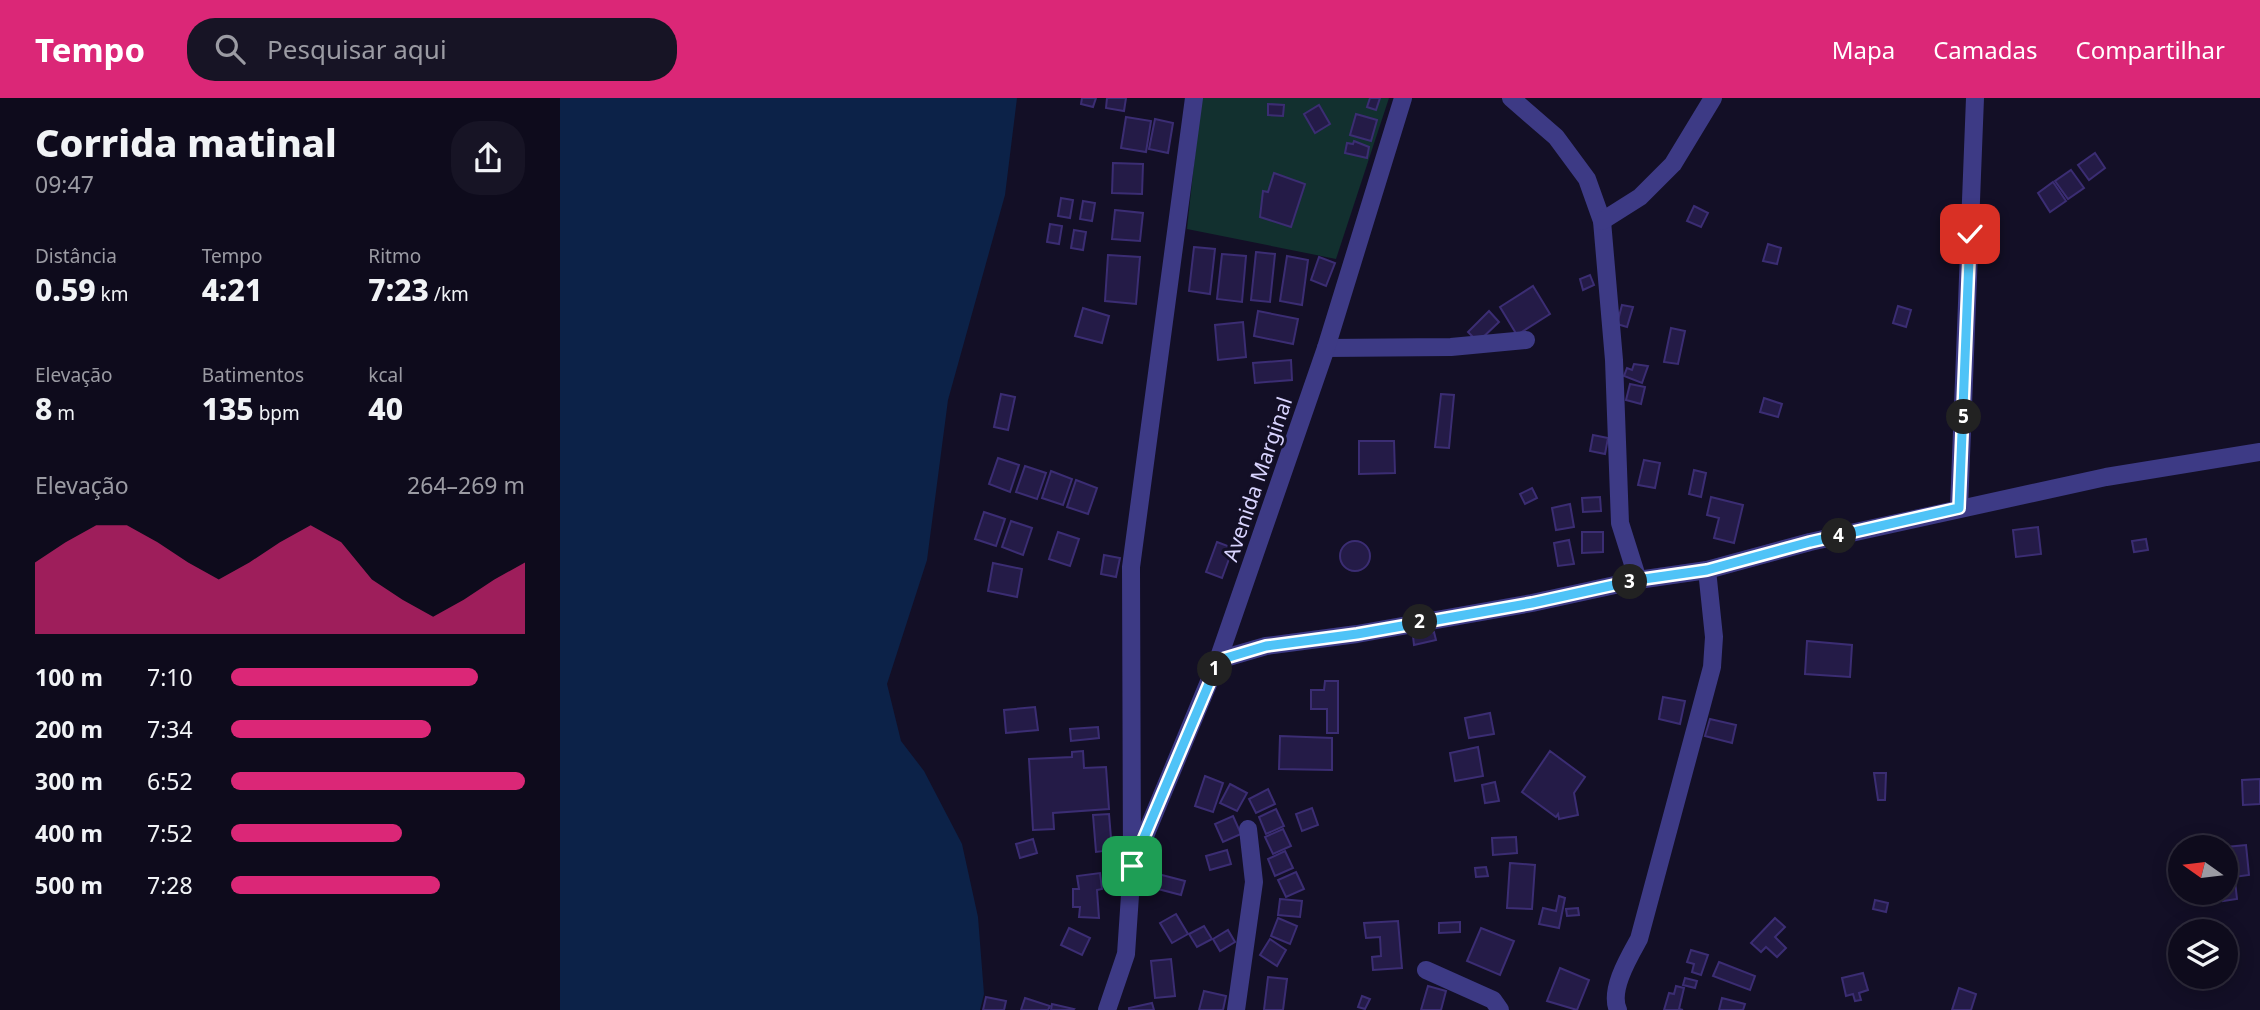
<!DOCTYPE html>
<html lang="pt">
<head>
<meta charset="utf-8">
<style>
  :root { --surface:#0e0b1c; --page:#171425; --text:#f1f3f6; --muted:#9b9ba3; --line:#2e2b3b; --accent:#db2777 }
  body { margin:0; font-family:"Noto Sans",sans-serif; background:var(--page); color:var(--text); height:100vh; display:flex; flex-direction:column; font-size:26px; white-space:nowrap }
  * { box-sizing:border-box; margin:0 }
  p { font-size:23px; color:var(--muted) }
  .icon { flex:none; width:38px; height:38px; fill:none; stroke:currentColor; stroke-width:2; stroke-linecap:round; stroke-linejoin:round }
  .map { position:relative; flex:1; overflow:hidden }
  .side { display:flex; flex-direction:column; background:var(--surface); width:560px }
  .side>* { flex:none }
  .needle { width:46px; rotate:284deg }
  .fabs { position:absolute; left:1608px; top:737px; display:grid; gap:14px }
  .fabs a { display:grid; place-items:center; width:70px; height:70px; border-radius:50%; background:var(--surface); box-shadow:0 4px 18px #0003,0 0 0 2px var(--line); font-size:35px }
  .pin { position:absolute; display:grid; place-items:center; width:60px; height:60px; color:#fff; margin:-30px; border-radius:14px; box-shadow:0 4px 10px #0006 }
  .km { position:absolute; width:35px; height:35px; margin:-18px; border-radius:50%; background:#222; color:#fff; font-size:19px; line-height:35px; text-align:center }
  .round { display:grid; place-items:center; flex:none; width:74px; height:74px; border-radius:28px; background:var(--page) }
  .headline { display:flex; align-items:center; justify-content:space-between; height:119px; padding:0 35px }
  h1 { font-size:38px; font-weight:800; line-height:52px }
  .stats { display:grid; grid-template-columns:repeat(3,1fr); gap:10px; height:119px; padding:7px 35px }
  .stats div { display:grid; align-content:center }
  .stats b { font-size:30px; font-weight:800 }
  .stats small { font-size:19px; font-weight:400 }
  .stats p { font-size:19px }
  .chart { height:196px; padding:14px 35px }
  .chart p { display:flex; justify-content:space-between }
  .chart svg { width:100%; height:126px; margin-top:7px; fill:var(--accent); opacity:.7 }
  ul { padding:0 35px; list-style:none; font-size:23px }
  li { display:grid; grid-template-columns:112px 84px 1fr; align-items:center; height:52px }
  li i { height:18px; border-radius:9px; background:var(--accent) }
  header { display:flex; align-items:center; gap:42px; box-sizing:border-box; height:98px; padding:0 35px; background:var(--accent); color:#fff }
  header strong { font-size:33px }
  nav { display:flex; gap:38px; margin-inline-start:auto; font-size:24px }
  .search { width:490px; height:63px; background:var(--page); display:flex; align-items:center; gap:18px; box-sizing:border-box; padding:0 24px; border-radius:28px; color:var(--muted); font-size:26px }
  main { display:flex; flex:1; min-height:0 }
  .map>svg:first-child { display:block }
  .green { fill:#12302f }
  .water { fill:#0c2248 }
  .building { fill:#241b47; stroke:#3b2d73; stroke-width:2 }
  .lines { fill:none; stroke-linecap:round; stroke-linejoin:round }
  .minor { stroke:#3d3a85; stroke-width:18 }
  .route-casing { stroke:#fff; stroke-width:14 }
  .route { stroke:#4fc3f7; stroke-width:9 }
  .labels { text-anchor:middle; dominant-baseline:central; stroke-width:6; stroke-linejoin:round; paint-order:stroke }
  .street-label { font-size:21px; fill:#d9d4ff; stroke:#130f26 }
</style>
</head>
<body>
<header>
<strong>Tempo</strong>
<div class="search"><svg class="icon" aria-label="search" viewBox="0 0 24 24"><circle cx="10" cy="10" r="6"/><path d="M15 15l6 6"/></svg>Pesquisar aqui</div>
<nav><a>Mapa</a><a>Camadas</a><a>Compartilhar</a></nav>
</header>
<main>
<section class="side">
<div class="headline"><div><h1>Corrida matinal</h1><p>09:47</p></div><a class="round"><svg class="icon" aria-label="share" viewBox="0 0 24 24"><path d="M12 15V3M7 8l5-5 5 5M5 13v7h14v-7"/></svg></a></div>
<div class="stats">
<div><p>Distância</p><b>0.59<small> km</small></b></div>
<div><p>Tempo</p><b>4:21</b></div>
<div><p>Ritmo</p><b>7:23<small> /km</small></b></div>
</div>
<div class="stats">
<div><p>Elevação</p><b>8<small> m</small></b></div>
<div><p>Batimentos</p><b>135<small> bpm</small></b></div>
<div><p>kcal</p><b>40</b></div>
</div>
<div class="chart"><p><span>Elevação</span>264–269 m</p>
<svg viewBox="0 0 160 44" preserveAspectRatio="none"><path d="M0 44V19L10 12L20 6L30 6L40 12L50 19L60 25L70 19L80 12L90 6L100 12L110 25L120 32L130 38L140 32L150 25L160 19V44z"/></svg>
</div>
<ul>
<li><b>100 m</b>7:10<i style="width:84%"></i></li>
<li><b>200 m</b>7:34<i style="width:68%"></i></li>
<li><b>300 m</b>6:52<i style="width:100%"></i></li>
<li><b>400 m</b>7:52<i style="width:58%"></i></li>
<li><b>500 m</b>7:28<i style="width:71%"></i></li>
</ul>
</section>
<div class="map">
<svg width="1700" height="912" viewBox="0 0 1700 912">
  <rect width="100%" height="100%" fill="#130f26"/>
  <path class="green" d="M641,0H829L776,161L627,131Z"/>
  <path class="water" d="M0,0H457L445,97L388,302L367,462L327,586L341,643L364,673L402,746L418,819L424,896L420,912H0Z"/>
  <g class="building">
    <path d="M522,0H536L533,9L521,6Z"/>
    <path d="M547,0H566L564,13L546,10Z"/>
    <path d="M810,0H820L816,12L807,9Z"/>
    <path d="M708,6L724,7L723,18L708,17Z"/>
    <path d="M759,7L770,26L755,35L744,16Z"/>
    <path d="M796,16L817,22L811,43L790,37Z"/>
    <path d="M566,19L591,23L586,54L561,50Z"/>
    <path d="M595,21L613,25L608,55L589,51Z"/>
    <path d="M794,43L809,49L807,60L785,55L787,45L793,46Z"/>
    <path d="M1535,55L1545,70L1529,82L1518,67Z"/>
    <path d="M553,65L583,66L582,96L552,95Z"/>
    <path d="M1511,72L1524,90L1508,101L1495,83Z"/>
    <path d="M714,75L745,86L731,129L700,119L703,93L708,94Z"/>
    <path d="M1493,84L1506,103L1490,114L1478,95Z"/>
    <path d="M501,100L513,102L510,120L498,118Z"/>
    <path d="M523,103L535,105L532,123L520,121Z"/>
    <path d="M1134,108L1148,115L1141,129L1127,123Z"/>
    <path d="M555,112L583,115L580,143L552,141Z"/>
    <path d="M490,126L502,128L499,146L487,144Z"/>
    <path d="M514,132L526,134L523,152L511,150Z"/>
    <path d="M1208,146L1221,150L1217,166L1203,163Z"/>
    <path d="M634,149L655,151L650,196L629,193Z"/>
    <path d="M696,154L715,156L710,204L691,202Z"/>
    <path d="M662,156L686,158L682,204L657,201Z"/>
    <path d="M548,157L580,159L576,206L545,203Z"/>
    <path d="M727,158L748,162L742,207L720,203Z"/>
    <path d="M759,159L775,165L766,188L751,182Z"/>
    <path d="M1030,177L1034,187L1023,192L1020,181Z"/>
    <path d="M973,188L990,216L957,237L940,209Z"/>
    <path d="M1062,207L1073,209L1067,229L1057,226Z"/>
    <path d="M1338,208L1351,212L1346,229L1333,225Z"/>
    <path d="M523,210L549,218L542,245L515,238Z"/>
    <path d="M698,213L738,221L733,246L694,238Z"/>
    <path d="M929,213L939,224L918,244L908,234Z"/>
    <path d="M683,224L686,259L658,262L655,227Z"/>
    <path d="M1111,230L1125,233L1118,266L1104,264Z"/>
    <path d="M731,262L732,282L695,285L693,265Z"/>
    <path d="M1074,266L1088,268L1082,285L1064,278L1067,270L1072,272Z"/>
    <path d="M1070,286L1085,289L1081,306L1066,302Z"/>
    <path d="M441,296L455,299L448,332L434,329Z"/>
    <path d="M881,296L894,297L889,350L875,349Z"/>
    <path d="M1204,300L1222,306L1218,319L1200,314Z"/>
    <path d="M1033,337L1048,340L1045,356L1030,353Z"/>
    <path d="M799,343H834L835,375L799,376Z"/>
    <path d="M438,360L459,367L450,394L429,386Z"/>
    <path d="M1084,362L1100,365L1095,390L1078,387Z"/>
    <path d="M465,368L486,375L477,401L456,394Z"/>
    <path d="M1134,372L1146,375L1141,399L1129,396Z"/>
    <path d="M491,373L512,381L503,407L482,400Z"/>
    <path d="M516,382L537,390L528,416L507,409Z"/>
    <path d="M972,390L977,400L965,406L960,396Z"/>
    <path d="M1040,399L1041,413L1023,414L1022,400Z"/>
    <path d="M1151,399L1183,407L1174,445L1154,440L1159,420L1147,417Z"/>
    <path d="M1010,406L1014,429L996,432L992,410Z"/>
    <path d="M424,414L445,421L436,448L415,441Z"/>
    <path d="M451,423L472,430L463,457L442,449Z"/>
    <path d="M1478,429L1481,456L1456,459L1453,432Z"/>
    <path d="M498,434L519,441L510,468L489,461Z"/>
    <path d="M1022,434H1043V454L1022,455Z"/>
    <path d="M1586,441L1588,452L1574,454L1572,443Z"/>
    <path d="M1009,442L1014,466L998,468L994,445Z"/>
    <circle cx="795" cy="458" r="15"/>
    <path d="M657,444L673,450L662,480L646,474Z"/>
    <path d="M544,457L560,460L556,479L541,476Z"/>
    <path d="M433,465L462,471L457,499L428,493Z"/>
    <path d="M874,534L876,542L854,547L853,538Z"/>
    <path d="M1247,543L1292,547L1290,579L1245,576Z"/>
    <path d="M765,583H778V635H767V611H751V592H764Z"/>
    <path d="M1103,599L1125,603L1120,626L1099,621Z"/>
    <path d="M475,609L478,632L446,635L444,612Z"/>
    <path d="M930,615L934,636L909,640L905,620Z"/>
    <path d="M1150,621L1176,627L1172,645L1145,638Z"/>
    <path d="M538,629L539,640L511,643L510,631Z"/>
    <path d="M720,638L772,640V672L719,671Z"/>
    <path d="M918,649L923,678L895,683L890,655Z"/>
    <path d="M523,653L524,670L546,669L549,711L493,715L494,731L473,732L469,661L512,659V654Z"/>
    <path d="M990,653L1025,679L1014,695L1018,717L999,721L998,716L996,719L962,694Z"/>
    <path d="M1314,675H1326L1325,702H1318Z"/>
    <path d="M645,678L663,685L653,714L635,708Z"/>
    <path d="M1700,681V706L1683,707L1682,682Z"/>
    <path d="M935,684L939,703L925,705L922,687Z"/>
    <path d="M670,686L687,695L677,713L660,705Z"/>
    <path d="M708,691L715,706L696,715L689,701Z"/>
    <path d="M752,710L758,727L742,733L736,716Z"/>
    <path d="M716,711L724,728L706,736L699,719Z"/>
    <path d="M549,716L552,752L536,754L533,717Z"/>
    <path d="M673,718L681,736L663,744L655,726Z"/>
    <path d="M723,731L731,748L713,756L705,739Z"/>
    <path d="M956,739L957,755L933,757L932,740Z"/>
    <path d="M473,741L477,755L460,760L456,746Z"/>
    <path d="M1686,747L1689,777L1666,780V749Z"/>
    <path d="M667,752L671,766L650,772L646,758Z"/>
    <path d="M725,753L733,770L715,778L708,761Z"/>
    <path d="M950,765L975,767L972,811L947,810Z"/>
    <path d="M926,769L928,778L916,779L915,770Z"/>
    <path d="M736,774L744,791L726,799L718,782Z"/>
    <path d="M540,775L542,791L537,792L539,820L519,819L520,809H513V791H519L517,778Z"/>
    <path d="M598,776L625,783L621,797L594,790Z"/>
    <path d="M1675,783L1677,801L1663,803L1666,784Z"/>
    <path d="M999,798L1005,800L999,830L979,826L983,810L996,813Z"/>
    <path d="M720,801L742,803L740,819L718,817Z"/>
    <path d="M1315,802L1328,805L1326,814L1313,811Z"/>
    <path d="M1018,810L1019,817L1007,818L1006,811Z"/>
    <path d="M616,816L628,836L612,845L600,825Z"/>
    <path d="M718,820L737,828L730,846L711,838Z"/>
    <path d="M1215,820L1225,829L1215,839L1226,850L1217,859L1206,849L1201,854L1191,845Z"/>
    <path d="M838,823L842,870L813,872L812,859L821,858L820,839L806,840L804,825Z"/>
    <path d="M900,824V834L879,835V825Z"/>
    <path d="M644,828L652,841L637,849L629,836Z"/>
    <path d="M509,830L530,840L522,857L501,847Z"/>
    <path d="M921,830L954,843L940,877L907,863Z"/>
    <path d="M668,832L675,844L660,853L653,841Z"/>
    <path d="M710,841L726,852L717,868L700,857Z"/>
    <path d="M1131,852L1148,857L1141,877L1132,874L1134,866L1127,864Z"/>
    <path d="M611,861L615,898L595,900L591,863Z"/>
    <path d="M1159,864L1195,878L1190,892L1153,878Z"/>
    <path d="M1000,870L1029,882L1017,912L987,903Z"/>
    <path d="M1303,875L1308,892L1299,895L1301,902L1295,903L1293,896L1286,898L1282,880Z"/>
    <path d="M708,879L727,881L723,912H704Z"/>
    <path d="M1125,880L1137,883L1135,890L1123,887Z"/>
    <path d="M868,888L886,893L881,912H861Z"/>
    <path d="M1116,888L1124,890L1119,911L1123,912H1104L1109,895L1114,896Z"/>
    <path d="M1399,890L1416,896L1411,912H1392Z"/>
    <path d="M644,893L666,898L663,912H639Z"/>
    <path d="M802,898L810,901L805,911L798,909Z"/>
    <path d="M426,899L446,903L444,912H423Z"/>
    <path d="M465,900L490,908L488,912H461Z"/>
    <path d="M1162,900L1185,906L1183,912H1159Z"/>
    <path d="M592,905L594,912H569V910Z"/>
    <path d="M492,906L514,911L513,912H491Z"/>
  </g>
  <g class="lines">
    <g class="minor">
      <path d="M951,0L996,39L1027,81L1042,123L1054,262L1060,425L1078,482"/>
      <path d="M1042,123L1080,99L1113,66L1153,0"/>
      <path d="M766,250L891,249L966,242"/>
      <path d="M1399,410L1415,0"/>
      <path d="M658,562L706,548L797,536L972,505L1078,482L1147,472L1250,444L1546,379L1700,354"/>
      <path d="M575,762L658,562L766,250L843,0"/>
      <path d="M866,872L933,902L940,912"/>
      <path d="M547,912L566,856L572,768L571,469L634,0"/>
      <path d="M676,912L694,784L688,731"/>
      <path d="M1058,912C1049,892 1069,859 1079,841L1152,569L1154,539L1147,472"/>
    </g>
  </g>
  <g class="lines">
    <defs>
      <path id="route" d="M572,768L659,562L706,548L797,536L972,505L1077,482L1147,472L1250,444L1399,410L1410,136"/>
    </defs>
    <use href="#route" class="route-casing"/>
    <use href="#route" class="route"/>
  </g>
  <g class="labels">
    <g class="street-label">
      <text transform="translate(697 381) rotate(-71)">Avenida Marginal</text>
    </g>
  </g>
</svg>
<div class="fabs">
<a><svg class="needle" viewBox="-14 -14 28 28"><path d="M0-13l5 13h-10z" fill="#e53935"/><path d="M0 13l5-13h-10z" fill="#9b9ba3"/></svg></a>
<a><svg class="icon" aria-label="layers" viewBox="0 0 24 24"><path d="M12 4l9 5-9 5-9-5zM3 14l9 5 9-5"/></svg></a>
</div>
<div class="pin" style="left:572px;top:768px;background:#1e9e55"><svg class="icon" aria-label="arrive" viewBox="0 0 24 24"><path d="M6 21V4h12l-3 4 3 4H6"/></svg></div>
<div class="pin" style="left:1410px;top:136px;background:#d93025"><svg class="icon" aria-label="check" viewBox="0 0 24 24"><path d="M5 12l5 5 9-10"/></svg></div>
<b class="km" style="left:655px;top:571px">1</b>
<b class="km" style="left:860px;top:524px">2</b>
<b class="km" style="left:1070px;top:484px">3</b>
<b class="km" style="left:1279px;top:438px">4</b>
<b class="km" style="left:1404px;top:319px">5</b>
</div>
</main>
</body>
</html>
